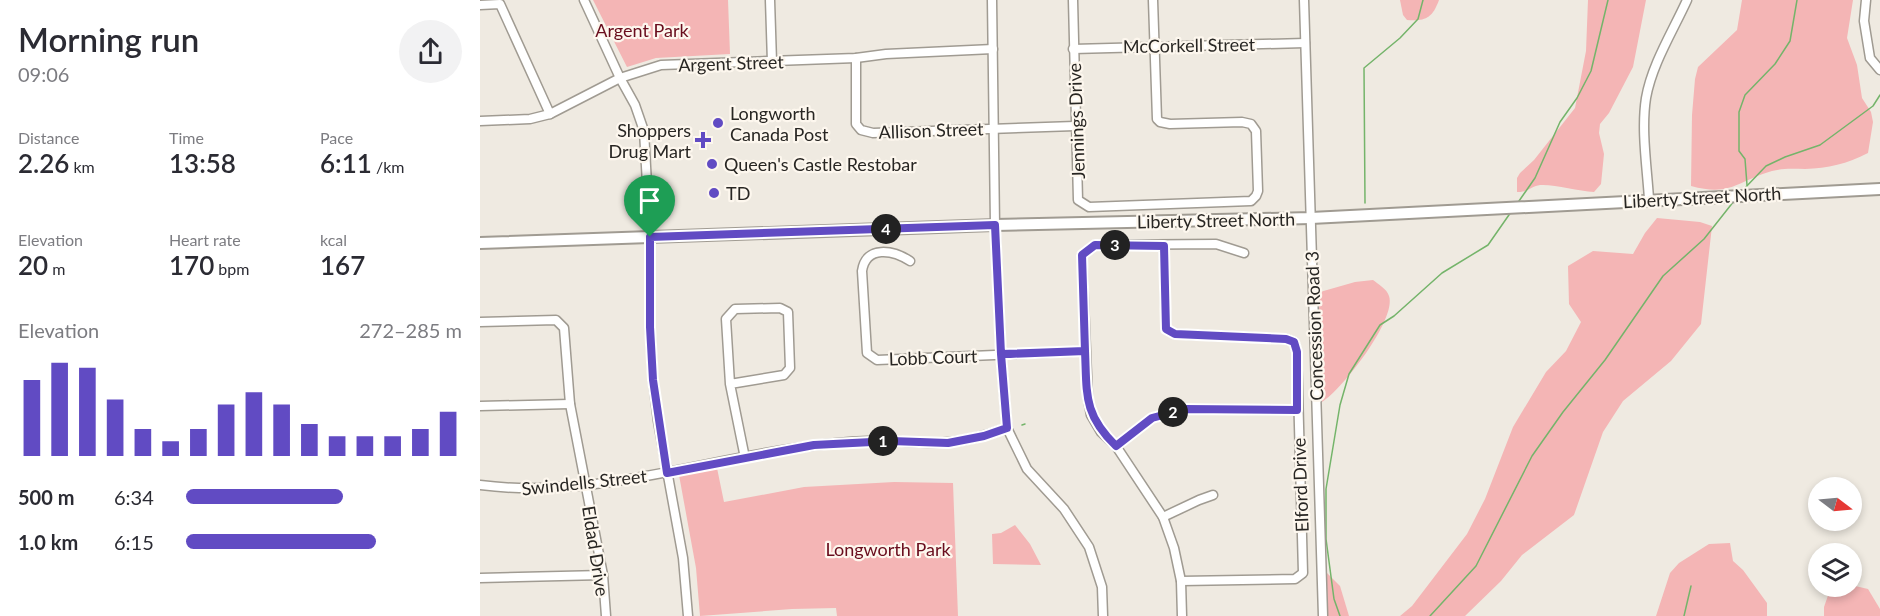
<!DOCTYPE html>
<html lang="en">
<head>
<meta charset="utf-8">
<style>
  :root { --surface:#fff; --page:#f2f2f3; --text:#2b2b33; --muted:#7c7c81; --accent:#614bc3 }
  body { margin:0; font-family:Lato,sans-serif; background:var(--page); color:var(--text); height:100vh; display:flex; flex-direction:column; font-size:22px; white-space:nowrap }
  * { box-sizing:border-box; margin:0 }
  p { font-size:20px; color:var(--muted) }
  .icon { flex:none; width:33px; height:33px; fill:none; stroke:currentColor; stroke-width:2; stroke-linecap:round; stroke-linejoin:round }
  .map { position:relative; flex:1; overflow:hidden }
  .panel { display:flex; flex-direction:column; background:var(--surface); width:480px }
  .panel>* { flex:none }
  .needle { width:39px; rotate:106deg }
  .tools { position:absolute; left:1328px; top:477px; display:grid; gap:12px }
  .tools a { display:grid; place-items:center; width:54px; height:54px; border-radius:50%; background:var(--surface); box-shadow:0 3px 9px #0003; font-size:30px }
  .pin { position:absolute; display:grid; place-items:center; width:51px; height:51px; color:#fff; margin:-62px -26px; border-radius:50% 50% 50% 0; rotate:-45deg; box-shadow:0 0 6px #0007 }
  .pin .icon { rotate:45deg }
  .km { position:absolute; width:30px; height:30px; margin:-15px; border-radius:50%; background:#222; color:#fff; font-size:16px; line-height:30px; text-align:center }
  .round { display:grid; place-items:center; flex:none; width:63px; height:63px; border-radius:32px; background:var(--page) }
  .summary { display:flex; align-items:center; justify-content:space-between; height:102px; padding:0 18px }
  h1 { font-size:33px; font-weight:600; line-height:45px }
  .metrics { display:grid; grid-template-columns:repeat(3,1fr); gap:9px; height:102px; padding:6px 18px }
  .metrics div { display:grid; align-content:center }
  .metrics b { font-size:26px; font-weight:600 }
  .metrics small { font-size:16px; font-weight:400 }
  .metrics p { font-size:16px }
  .chart { height:168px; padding:12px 18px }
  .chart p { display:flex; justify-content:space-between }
  .chart svg { width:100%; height:108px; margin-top:6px; stroke:var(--accent); stroke-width:6 }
  ul { padding:0 18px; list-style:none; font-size:20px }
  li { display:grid; grid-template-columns:96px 72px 1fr; align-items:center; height:45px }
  li i { height:15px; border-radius:8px; background:var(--accent) }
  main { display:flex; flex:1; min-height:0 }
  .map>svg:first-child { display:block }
  .green { fill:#f4b5b5 }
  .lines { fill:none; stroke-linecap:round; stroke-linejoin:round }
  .stream { stroke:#74b46a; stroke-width:1.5 }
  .minor-casing { stroke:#a09b92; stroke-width:11 }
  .major-casing { stroke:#a09b92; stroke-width:14 }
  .minor { stroke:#fff; stroke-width:8 }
  .major { stroke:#fff; stroke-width:10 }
  .route-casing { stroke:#fff; stroke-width:12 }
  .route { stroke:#614bc3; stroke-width:8 }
  .poi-dot { fill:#614bc3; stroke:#fdf7ee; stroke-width:2 }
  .labels { text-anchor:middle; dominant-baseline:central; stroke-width:4.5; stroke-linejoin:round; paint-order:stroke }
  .park-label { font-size:18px; fill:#690d1d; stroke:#fdf7ee }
  .street-label { font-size:18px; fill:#282623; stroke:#fdf7ee }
  .poi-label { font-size:18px; fill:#282623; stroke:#fdf7ee; text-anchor:start }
</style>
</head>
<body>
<main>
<section class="panel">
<div class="summary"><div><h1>Morning run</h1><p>09:06</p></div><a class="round"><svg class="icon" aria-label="share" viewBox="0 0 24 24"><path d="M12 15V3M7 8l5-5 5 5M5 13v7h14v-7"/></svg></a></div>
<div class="metrics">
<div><p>Distance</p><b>2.26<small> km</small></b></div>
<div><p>Time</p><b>13:58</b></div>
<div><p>Pace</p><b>6:11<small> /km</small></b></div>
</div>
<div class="metrics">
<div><p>Elevation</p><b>20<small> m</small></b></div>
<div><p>Heart rate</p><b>170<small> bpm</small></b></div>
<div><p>kcal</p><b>167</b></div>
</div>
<div class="chart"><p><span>Elevation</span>272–285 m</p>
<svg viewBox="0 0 160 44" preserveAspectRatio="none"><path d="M5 44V13M15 44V6M25 44V8M35 44V21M45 44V33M55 44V38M65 44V33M75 44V23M85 44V18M95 44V23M105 44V31M115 44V36M125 44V36M135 44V36M145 44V33M155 44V26"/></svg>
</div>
<ul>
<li><b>500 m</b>6:34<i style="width:57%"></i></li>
<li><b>1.0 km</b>6:15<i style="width:69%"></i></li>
</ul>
</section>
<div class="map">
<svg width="1400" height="616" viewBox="0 0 1400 616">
  <rect width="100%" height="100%" fill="#efeae1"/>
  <g class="green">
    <path d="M113,0H248L250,54L176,58L147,67Z"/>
    <path d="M920,0H959C952,19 945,21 927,20L923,15Z"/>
    <path d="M1108,0H1166L1153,67L1129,113L1120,124L1119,133L1124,154L1121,184L1114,192C1098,191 1074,184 1060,185C1052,186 1046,193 1037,192V178L1040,173L1054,160L1095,108L1106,51Z"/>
    <path d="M1262,0H1373L1367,38L1377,65L1382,98L1391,112L1393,122L1388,153C1367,164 1348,168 1325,169C1314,169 1302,168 1292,171C1257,181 1251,197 1211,186L1212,115L1215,79L1218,67L1257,30Z"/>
    <path d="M1177,218L1220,222L1232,226L1221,324L1191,361L1143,401L1123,432L1094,515L1042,555L1021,581L985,616H920L932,606L987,534L1005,499L1033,427L1066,372L1086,351L1101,322L1089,304L1088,266L1113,251L1153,254L1165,233Z"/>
    <path d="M893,280C898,284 907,289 909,296C917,319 862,390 842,402L833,294L875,282Z"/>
    <path d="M237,468L244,502L324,487L414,482L473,483L478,616H357L356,608L312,609L220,616L216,568L199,475Z"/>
    <path d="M535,525L550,544L561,565L513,564L512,534L521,533Z"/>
    <path d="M1250,543L1253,561L1263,570L1287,603V616H1176L1190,573L1199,563L1229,544Z"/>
    <path d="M845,571L860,586L869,616H840Z"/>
    <path d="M1371,585L1388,589L1400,609V616H1344V607L1351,587Z"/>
  </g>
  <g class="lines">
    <g class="stream">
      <path d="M1267,185L1265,159L1259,151V112L1265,95L1295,64L1310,41L1317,0"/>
      <path d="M1263,190L1286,166L1305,157L1340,145L1393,106L1400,95"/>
      <path d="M1039,201L1055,178L1080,122L1097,98L1111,71L1128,0"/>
      <path d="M885,203L884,68L920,38L938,19L943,0"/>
      <path d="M542,425L545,424"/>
      <path d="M860,616L854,599L846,539V489L860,405L869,374L900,325L914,316L962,273L1008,245L1031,212"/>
      <path d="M950,616L996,566L1052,456L1083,412L1125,360L1183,276L1224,239L1254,201"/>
      <path d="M1204,616L1211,586"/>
    </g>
    <defs>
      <g id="minor">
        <path d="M104,0L140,78L155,105L164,131L170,237V327L173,380L178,421L203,558L208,616"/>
        <path d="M290,0L292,62"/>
        <path d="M512,0L515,225L521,354L527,428L547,469L584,509L609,547L622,587L623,616"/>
        <path d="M593,0L598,200L609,207L771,201L776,196L778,191L776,131L771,124L762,122L690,124L680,122L677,119L673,0"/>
        <path d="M824,0L843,616"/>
        <path d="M1386,0L1384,21L1390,58L1400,70"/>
        <path d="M0,5L20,4L70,114"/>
        <path d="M593,49L825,43"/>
        <path d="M376,58V124L381,130L393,133L595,126"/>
        <path d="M0,121L50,119L70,114L140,78L181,65L376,58L406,54L513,49"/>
        <path d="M1169,199C1167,167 1161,130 1166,98C1172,64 1193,31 1207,0"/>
        <path d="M684,246L686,329L695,334L806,339L814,342L817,352L823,573L815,579L701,581"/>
        <path d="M430,261C413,250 386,245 382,271L387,353L397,360L605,351"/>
        <path d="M0,322L76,320L84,328L90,404L123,575L126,616"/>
        <path d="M250,384L304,375L310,368L308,312L300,308L255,309L246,319L250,384L265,458"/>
        <path d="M0,406L90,404"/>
        <path d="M636,446L672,418L705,409L817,410"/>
        <path d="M0,485C115,500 225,458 338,445C363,442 390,440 415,441C433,442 452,444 470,442C490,440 508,435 527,428"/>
        <path d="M683,517L719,500L733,495"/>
        <path d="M0,578L123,575"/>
        <path d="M702,616L701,581L694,548L683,517L636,446L621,432L611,415L608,399L602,255L615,245L736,244L764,253"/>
      </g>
      <path id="major" d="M0,243L515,225L831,218L1400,189"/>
    </defs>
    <use href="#minor" class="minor-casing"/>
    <use href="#major" class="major-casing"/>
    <use href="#minor" class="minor"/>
    <use href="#major" class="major"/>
  </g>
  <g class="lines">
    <defs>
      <path id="route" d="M170,237V327L173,380L187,473L334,445L411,441L468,443L504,436L527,428L521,354H531L605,351C607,394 603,414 636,446L672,418L705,409L817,410V352L814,342L806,339L695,334L686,329L684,246L615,245L602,255L605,351L521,354L515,225L170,237"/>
    </defs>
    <use href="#route" class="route-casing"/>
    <use href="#route" class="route"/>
  </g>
  <g class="poi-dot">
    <circle cx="238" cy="123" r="6"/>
    <path d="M220 131h6v6h6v6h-6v6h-6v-6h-6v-6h6z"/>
    <circle cx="232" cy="164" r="6"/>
    <circle cx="234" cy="193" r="6"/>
  </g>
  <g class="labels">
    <g class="park-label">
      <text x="162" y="30">Argent Park</text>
      <text x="408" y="549">Longworth Park</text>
    </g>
    <g class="street-label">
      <text transform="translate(709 45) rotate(-1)">McCorkell Street</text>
      <text transform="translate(251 63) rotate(-2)">Argent Street</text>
      <text transform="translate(596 121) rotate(-92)">Jennings Drive</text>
      <text transform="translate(451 130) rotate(-2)">Allison Street</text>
      <text transform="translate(1222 197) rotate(-3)">Liberty Street North</text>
      <text transform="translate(736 220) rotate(-1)">Liberty Street North</text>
      <text transform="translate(834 326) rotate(-92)">Concession Road 3</text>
      <text transform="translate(453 357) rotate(-2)">Lobb Court</text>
      <text transform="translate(104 482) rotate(-6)">Swindells Street</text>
      <text transform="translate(820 485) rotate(-92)">Elford Drive</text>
      <text transform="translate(116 551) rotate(81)">Eldad Drive</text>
    </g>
    <g class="poi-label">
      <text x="250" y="113">Longworth<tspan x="250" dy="21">Canada Post</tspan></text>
      <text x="211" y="130" text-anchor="end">Shoppers<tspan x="211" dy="21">Drug Mart</tspan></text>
      <text x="244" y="164">Queen's Castle Restobar</text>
      <text x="246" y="193">TD</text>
    </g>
  </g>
</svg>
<div class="tools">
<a><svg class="needle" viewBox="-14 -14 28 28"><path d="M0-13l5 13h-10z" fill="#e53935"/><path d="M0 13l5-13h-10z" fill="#7c7c81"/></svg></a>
<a><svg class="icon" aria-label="layers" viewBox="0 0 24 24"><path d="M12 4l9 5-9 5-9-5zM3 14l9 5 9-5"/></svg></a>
</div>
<div class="pin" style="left:170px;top:237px;background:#1e9e55"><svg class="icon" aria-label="arrive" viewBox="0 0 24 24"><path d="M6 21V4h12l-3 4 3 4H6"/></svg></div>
<b class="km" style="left:403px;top:441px">1</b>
<b class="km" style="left:693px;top:412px">2</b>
<b class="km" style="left:635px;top:245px">3</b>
<b class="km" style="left:406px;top:229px">4</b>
</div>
</main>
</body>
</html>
